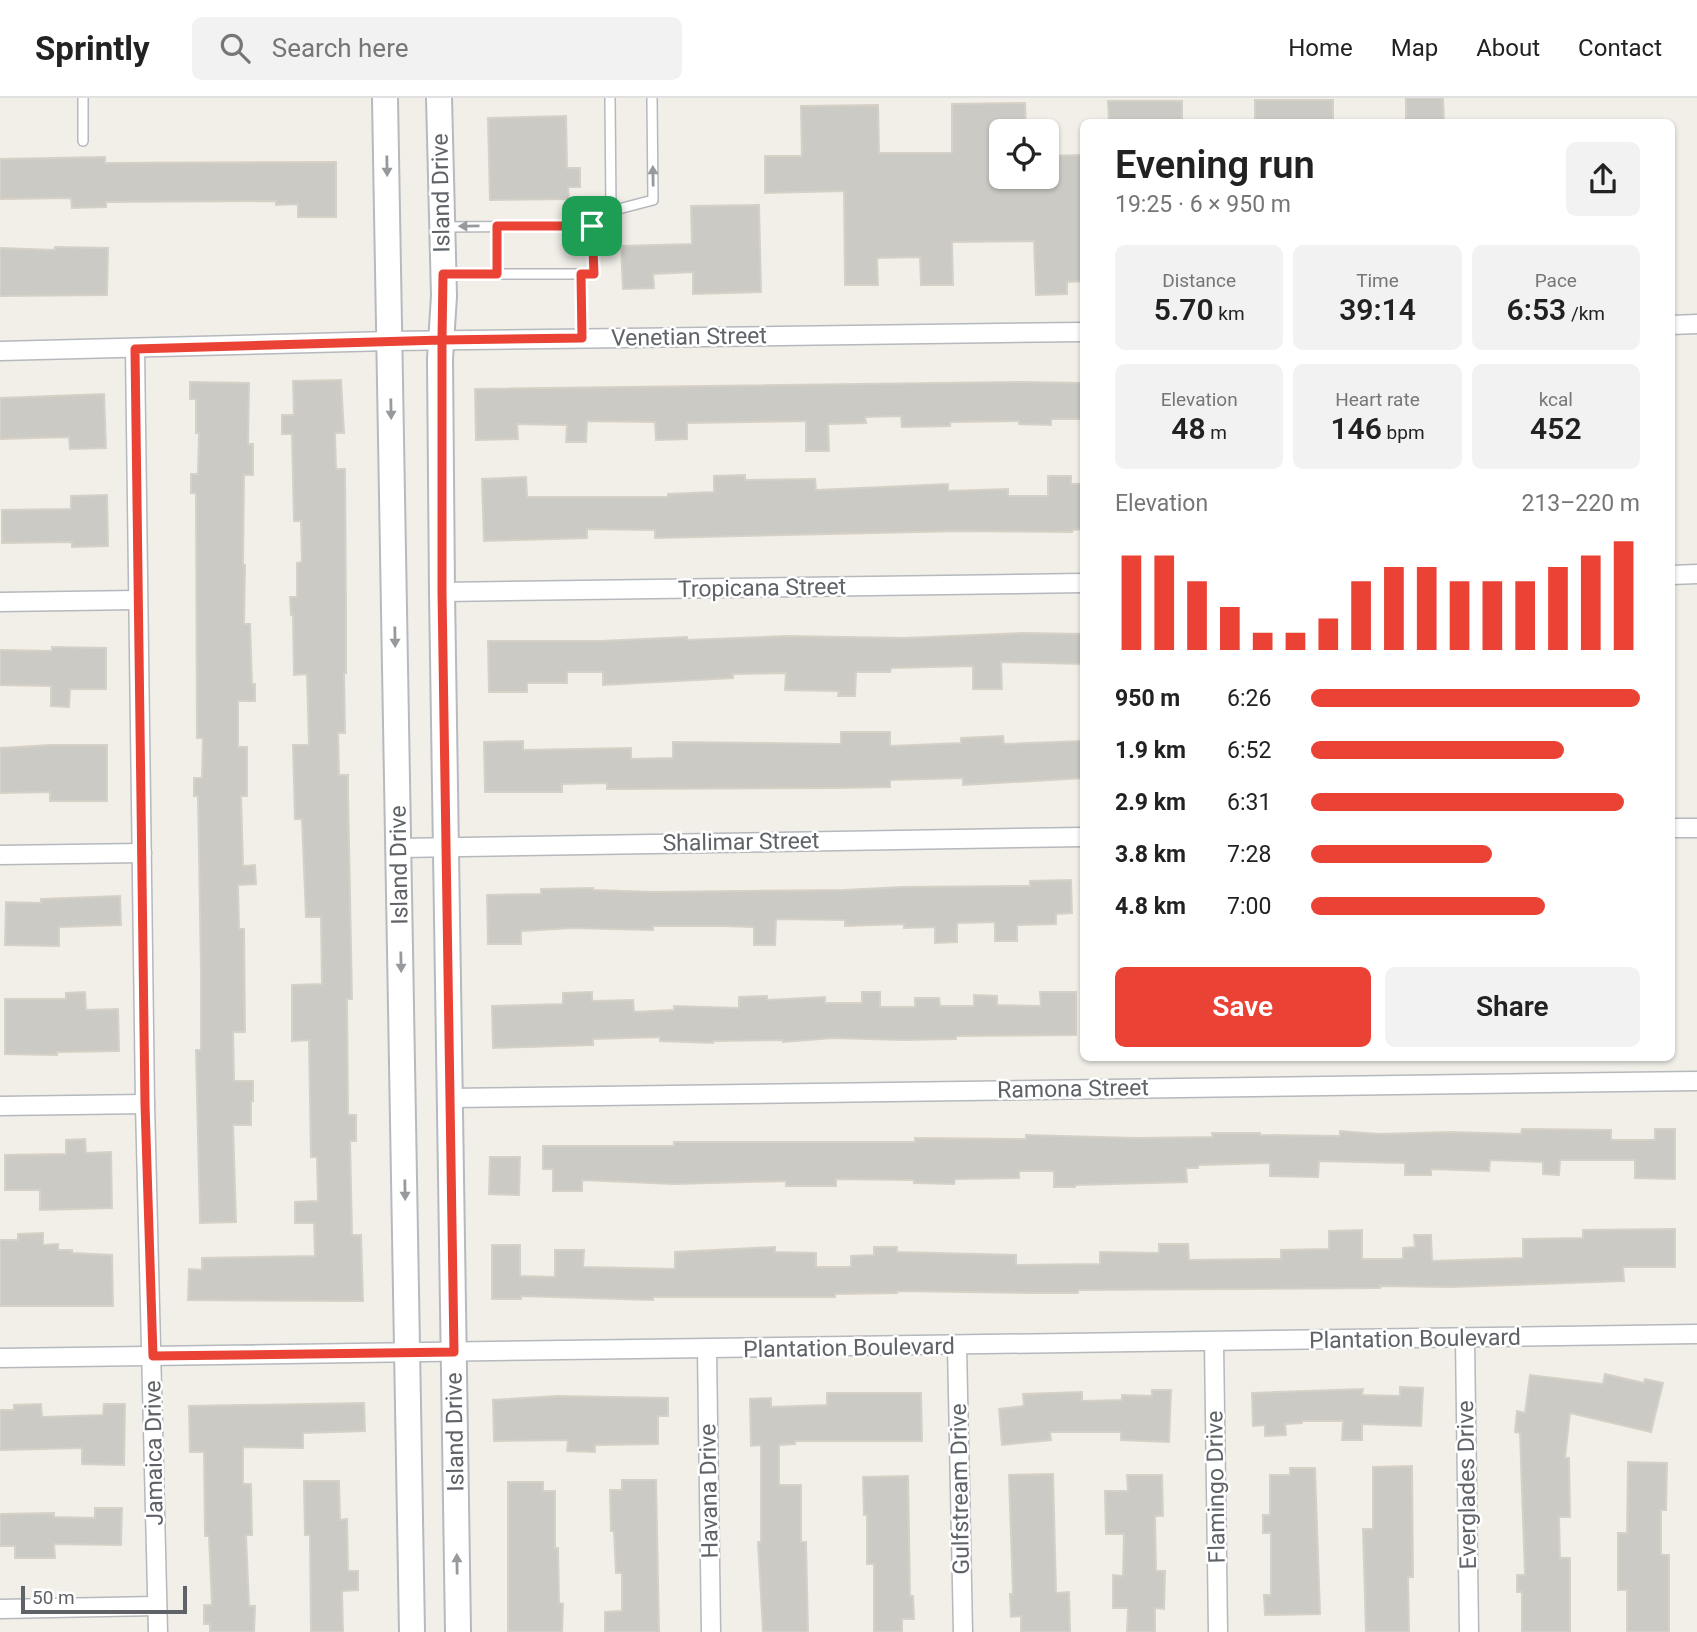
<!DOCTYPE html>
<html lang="en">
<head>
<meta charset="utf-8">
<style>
  :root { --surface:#fff; --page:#f2f2f2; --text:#222; --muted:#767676; --line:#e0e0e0; --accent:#ea4335 }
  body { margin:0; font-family:Roboto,sans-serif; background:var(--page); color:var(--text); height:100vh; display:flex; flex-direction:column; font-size:26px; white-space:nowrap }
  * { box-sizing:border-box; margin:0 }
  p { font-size:23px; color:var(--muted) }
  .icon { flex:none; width:38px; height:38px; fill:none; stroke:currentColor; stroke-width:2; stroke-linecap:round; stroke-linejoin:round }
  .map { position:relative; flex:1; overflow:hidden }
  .details { position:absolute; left:1080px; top:21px; width:595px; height:942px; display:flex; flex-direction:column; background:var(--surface); border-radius:10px; box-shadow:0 2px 5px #0004 }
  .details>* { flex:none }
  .fabs { position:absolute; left:989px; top:21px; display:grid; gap:14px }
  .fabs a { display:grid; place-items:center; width:70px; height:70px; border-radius:10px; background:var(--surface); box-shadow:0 2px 5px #0004; font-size:35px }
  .scale { position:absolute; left:21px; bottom:18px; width:166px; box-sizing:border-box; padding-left:7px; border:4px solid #5f6368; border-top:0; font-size:19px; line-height:24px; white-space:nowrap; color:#5f6368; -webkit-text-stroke:5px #fff; paint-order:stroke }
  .pin { position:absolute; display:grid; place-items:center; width:60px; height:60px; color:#fff; margin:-30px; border-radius:14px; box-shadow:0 4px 10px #0006 }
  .round { display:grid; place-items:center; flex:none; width:74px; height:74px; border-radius:10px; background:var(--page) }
  .headline { display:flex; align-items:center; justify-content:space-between; height:119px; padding:0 35px }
  h1 { font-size:38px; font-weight:600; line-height:52px }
  .stats { display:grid; grid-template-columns:repeat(3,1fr); gap:10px; height:119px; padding:7px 35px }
  .stats div { display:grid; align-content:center; border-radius:10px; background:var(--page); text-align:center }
  .stats b { font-size:30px; font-weight:600 }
  .stats small { font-size:19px; font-weight:400 }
  .stats p { font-size:19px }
  .chart { height:196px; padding:14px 35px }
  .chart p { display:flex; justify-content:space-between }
  .chart svg { width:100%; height:126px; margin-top:7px; stroke:var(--accent); stroke-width:6 }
  .button { display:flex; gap:14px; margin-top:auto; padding:14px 35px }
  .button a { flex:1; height:80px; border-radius:10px; background:var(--accent); color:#fff; font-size:28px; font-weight:600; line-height:80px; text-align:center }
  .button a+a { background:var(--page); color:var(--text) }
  ul { padding:0 35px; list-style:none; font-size:23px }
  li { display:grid; grid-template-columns:112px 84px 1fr; align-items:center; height:52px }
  li i { height:18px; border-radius:9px; background:var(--accent) }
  header { display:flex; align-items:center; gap:42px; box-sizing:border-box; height:98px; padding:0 35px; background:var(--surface); border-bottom:2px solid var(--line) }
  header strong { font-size:33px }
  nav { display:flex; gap:38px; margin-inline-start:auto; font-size:24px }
  .search { width:490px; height:63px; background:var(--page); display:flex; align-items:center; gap:18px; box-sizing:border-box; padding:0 24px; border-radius:10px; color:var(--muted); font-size:26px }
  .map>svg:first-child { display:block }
  .building { fill:#cccac5; stroke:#d6d1c6; stroke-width:2 }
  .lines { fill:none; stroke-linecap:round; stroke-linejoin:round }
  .lane-casing { stroke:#b5b8bc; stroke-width:12 }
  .street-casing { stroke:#b5b8bc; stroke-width:21 }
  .secondary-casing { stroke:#b6babf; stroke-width:28 }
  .lane { stroke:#fff; stroke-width:9 }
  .street { stroke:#fff; stroke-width:18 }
  .secondary { stroke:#fff; stroke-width:24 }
  .oneway { fill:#979a9d }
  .route-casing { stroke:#fff; stroke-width:14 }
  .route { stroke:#ea4335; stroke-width:9 }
  .labels { text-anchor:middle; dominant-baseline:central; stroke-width:5; stroke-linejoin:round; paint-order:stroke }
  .street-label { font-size:23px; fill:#5f6368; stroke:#fff }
</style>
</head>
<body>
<header>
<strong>Sprintly</strong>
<div class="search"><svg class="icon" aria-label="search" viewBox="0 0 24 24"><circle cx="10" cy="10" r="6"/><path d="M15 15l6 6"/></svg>Search here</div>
<nav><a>Home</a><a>Map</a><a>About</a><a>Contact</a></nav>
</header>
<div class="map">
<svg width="1697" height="1534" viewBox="0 0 1697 1534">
  <rect width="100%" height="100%" fill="#f1efe8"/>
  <g class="building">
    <path d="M1406,0H1443L1444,24H1406Z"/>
    <rect x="1255" y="2" width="78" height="22"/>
    <path d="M1108,3H1182V24H1109Z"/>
    <path d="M1025,5L1026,33H1001V79H1046V58L1083,57V183L1067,184V196L1036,197L1034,143L952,144L953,187H921L920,159L877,160L878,187H845L844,93L765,95V58H802L801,8L878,7L879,55H952V6Z"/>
    <path d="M566,18L567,70H580V89H568L569,101L490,102L488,20Z"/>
    <path d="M105,59V65L336,64V119H298V106L276,107V103L106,104V109L72,110L71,100L0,101V61Z"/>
    <path d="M759,107L761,194L693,196V174L653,176L654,190L623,191L621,148L692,146L691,108Z"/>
    <path d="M55,149L108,150L107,197L0,198V150L55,152Z"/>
    <path d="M341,282L344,335H335L336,371H345L346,516V575H344L345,635H338L339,677H348V697L352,901H347L348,1017H356V1043H350L352,1137H361L363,1203L188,1202L189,1171L202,1172V1160L315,1158L314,1125H295V1104L318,1103L317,1059H311L309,942L292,943V887L322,886L321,819H306L302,721H295L293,647H309L307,576L294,577L293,517H291L290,499H297V465L302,464L301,423H294L292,336H282V317H294L293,283Z"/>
    <path d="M190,284L249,285L248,346H253V377H244L243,467H245L244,526H250L252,586H255V603H238V649H247V698H241L243,768L255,767L256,786L238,787L239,831H244L245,934H233L234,983H253V1003H251V1027H233L236,1124L200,1125L196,952H201V874L198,698H194V680H202L203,640H197L196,395H191V376H198L199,335H196V301H190Z"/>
    <path d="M1020,284L1083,285V321H1051V327L1019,326V323L950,324V328L902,329L901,318L865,319L866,325L828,326L829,353H806V323L687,325V341L656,342L655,324L587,323L586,344H566L567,327L517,326L518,341L476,342L475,291Z"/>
    <path d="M104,296L106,350L70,351L69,339L0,341V300Z"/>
    <path d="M745,377V382L815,381L816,392L948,386V393L1008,391V398H1048V378H1071V386H1083V431L1072,432V434L961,433L655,440V432L587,431V440L484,443L482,381L526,379L527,399H668V396L714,394V378Z"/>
    <path d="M107,397L108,448L72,449V444L2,445V412L71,411V398Z"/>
    <path d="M1023,535L1083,536V566L1001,564L1002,591H973V568L891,570L890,574H856L855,598H838L839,593L785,592L786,575L733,576V580L603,587V574H567V585H527V594H489L488,543H601L687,539V542L786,538L905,540Z"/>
    <path d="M52,549L106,550V591H70L69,609L51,608V588L0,587V552L52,553Z"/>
    <path d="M841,634H890V648L961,645V640L1003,638L1004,646L1083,643V680L963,687V680L890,682V689L836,690L607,691V685L562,686V694H485L484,644L523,643V652L631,650V661L673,660V644L841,646Z"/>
    <path d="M51,647H107V703H50V694L0,695V650Z"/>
    <path d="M1071,782L1072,815L1056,816V826L1017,827V843H995V824L957,825V844L935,845V829L904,830V826L845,828V822L776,821L775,847H754V829L723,828H653V832L572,830L521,833V846H488L487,797L541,796V791L593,790V792L654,794L844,792L903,789L1030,788V783Z"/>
    <path d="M120,798L121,827L59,829V848L5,847L6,804L41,805V801Z"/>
    <path d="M85,894L86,912L118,911L119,953L57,954V957L5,956V901H66V895Z"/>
    <path d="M592,894V903L633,902L634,914L674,912V908L739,910V899L767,898V902L825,899V905H862V894H880V909H915V900H939L940,908H974V897L997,898V907L1041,908L1040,894H1076V937L956,938V941L904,942L833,940L783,944V942L713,943V945L660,943V939L593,941V947L493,950L492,908L563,906V895Z"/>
    <path d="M1522,1031L1611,1032V1042H1655V1031H1675V1081L1635,1080V1062H1560L1559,1077L1543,1076V1064L1490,1062L1489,1073L1431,1071V1077H1405V1065L1319,1063L1318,1079L1270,1078V1065L1198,1067V1070H1186L1187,1084L1075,1087V1089H1054V1073H1019V1080L955,1081L954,1086L914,1085V1082L836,1081V1088H786V1083L674,1086L582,1082V1093H553V1071H543V1048H674V1044H915V1040L1026,1041V1037L1137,1040L1213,1039L1212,1035H1260V1037L1340,1038V1033L1379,1036L1451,1034L1521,1036Z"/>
    <path d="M85,1041L86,1055L111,1054L112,1110L40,1112V1092H5V1057L66,1056V1042Z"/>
    <path d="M490,1059H520L519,1097L489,1096Z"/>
    <path d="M1675,1131V1169H1623L1624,1183L1451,1189L1380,1188V1190L1078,1192V1195H1030L897,1193V1195L835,1196V1199H653V1202L521,1198V1201H492V1147H520V1178L555,1179V1152H584L583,1169L675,1171V1154L775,1149V1154L816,1155V1169H851V1158L874,1157V1149H897V1154L1016,1157V1167L1100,1166V1154L1159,1155V1146H1188L1189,1162L1281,1161V1152L1329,1151V1133L1362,1132V1161H1403V1150L1415,1149L1414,1137H1431L1432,1163L1523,1160V1141L1583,1140V1132Z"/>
    <path d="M43,1135V1147L58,1146V1152H72V1155L112,1157L113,1208H0V1142H18V1136Z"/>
    <path d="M1605,1276L1644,1285L1645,1281L1663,1285L1651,1334L1570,1315L1565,1360H1569L1570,1419H1559L1560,1460H1570V1534H1522V1494H1517V1477H1525L1520,1335L1515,1334L1517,1313L1525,1315L1530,1277L1603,1286Z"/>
    <path d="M1400,1289L1423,1290L1421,1328L1362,1326V1342H1342L1343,1323H1302V1325L1285,1326L1286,1337L1265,1338V1327L1253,1328L1252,1295L1363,1291L1362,1297L1400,1298Z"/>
    <path d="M1152,1292H1171L1169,1344L1121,1342V1334H1050L1051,1342L1002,1347L999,1311L1024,1308L1023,1296L1082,1294V1303L1122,1302V1297L1152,1298Z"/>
    <path d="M827,1295H921L922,1343H795V1346L779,1347V1387H801V1444H806L808,1534H763L758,1444H761V1347L751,1348L750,1301L771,1300V1309L827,1307Z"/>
    <path d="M558,1298L668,1300V1318H658V1346L595,1347V1354L567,1353L568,1342L494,1343L493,1302Z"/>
    <path d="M364,1305L365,1333L303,1335V1350L243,1349V1386H251L252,1437H246L249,1508H255L254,1534H210V1526H204V1507H212L209,1438H205L204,1354H190L189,1308Z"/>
    <path d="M41,1306L42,1319L103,1317L104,1306H125L124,1367L82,1366V1350L0,1352V1312H14V1307Z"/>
    <path d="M1628,1364L1667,1365L1666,1412H1661V1457H1669V1534H1627V1492H1618V1435H1627Z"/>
    <path d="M1412,1368L1413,1479H1408L1409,1534H1366L1363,1431H1373V1369Z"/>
    <path d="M1290,1370H1315L1320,1516L1265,1517L1264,1497H1271V1435H1263V1417H1270V1377H1290Z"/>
    <path d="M1053,1376L1056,1495L1069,1494L1070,1534H1021V1518L1011,1519L1010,1496H1013L1009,1377Z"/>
    <path d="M1127,1377H1162L1163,1418H1155L1156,1473H1165L1164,1511L1155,1510V1534H1127L1128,1510H1113V1477L1123,1478L1124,1436H1106L1105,1393H1128Z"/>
    <path d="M908,1378L910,1498H913L914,1521H902V1534H874V1466H867V1417H864L863,1379Z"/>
    <path d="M622,1382H656L659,1534H605V1514L622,1513V1475H616L614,1433H611L610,1392H622Z"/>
    <path d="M304,1383H339L340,1422L347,1421L348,1473H358V1492L342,1493L343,1534H311L310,1437H305Z"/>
    <path d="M508,1384H543V1393H555V1450H558L559,1505L563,1506L562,1534H508Z"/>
    <path d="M95,1410H122L121,1447L54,1446L55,1460H15V1448H0V1416L54,1415V1419L95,1420Z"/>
  </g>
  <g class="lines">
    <defs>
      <g id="lane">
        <path d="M83,0V43"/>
        <path d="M610,0L611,113"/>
        <path d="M497,128V176"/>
        <path d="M444,129L592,128L611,113L653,102L652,0"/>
        <path d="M445,176H594L592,128"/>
        <path d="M581,176L582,241"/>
      </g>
      <g id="street">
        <path d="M1671,227L1697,226"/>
        <path d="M135,252L145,1006L158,1534"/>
        <path d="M0,253L390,243L1083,234"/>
        <path d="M1671,477L1697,476"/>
        <path d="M442,494L1083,485"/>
        <path d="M0,504L137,502"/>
        <path d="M1671,730H1697"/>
        <path d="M399,750L1083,739"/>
        <path d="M0,757L142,755"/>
        <path d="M450,1000L1697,983"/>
        <path d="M0,1008L145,1006"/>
        <path d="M1465,1241L1469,1534"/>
        <path d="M1214,1244L1218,1534"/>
        <path d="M957,1248L963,1534"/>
        <path d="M707,1252L711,1534"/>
        <path d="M0,1260L1697,1236"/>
        <path d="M0,1511L157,1508"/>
      </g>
      <g id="secondary">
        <path d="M385,0L412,1534"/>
        <path d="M439,0L444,198L440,261L442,494L458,1534"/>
      </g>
    </defs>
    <use href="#lane" class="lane-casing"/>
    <use href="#street" class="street-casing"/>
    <use href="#secondary" class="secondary-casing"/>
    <use href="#lane" class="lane"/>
    <use href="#street" class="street"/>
    <use href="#secondary" class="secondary"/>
  </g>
  <defs><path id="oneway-solid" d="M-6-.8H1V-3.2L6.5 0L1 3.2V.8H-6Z" transform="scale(1.75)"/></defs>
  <g class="oneway">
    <use href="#oneway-solid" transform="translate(387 68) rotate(89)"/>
    <use href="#oneway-solid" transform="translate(653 78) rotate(-91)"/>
    <use href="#oneway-solid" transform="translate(469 128) rotate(179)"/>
    <use href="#oneway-solid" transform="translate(391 311) rotate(89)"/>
    <use href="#oneway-solid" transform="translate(395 539) rotate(89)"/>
    <use href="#oneway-solid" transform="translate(401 864) rotate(89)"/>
    <use href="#oneway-solid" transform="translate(405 1092) rotate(89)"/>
    <use href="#oneway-solid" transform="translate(457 1466) rotate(-91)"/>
  </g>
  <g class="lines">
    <defs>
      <path id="route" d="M592,128H497V176H443L442,242L135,251L145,1006L153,1258L454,1254L442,494V242L582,240L581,176H594L592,128"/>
    </defs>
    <use href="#route" class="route-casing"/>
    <use href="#route" class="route"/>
  </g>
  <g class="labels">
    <g class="street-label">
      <text transform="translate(441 95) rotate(-91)">Island Drive</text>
      <text transform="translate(689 239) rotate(-1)">Venetian Street</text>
      <text transform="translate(762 490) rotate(-1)">Tropicana Street</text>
      <text transform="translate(741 744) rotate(-1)">Shalimar Street</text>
      <text transform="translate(399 767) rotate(-91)">Island Drive</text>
      <text transform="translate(1073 991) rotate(-1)">Ramona Street</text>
      <text transform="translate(1415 1241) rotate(-1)">Plantation Boulevard</text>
      <text transform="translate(849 1250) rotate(-1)">Plantation Boulevard</text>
      <text transform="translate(455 1334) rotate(-91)">Island Drive</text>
      <text transform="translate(154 1355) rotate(-91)">Jamaica Drive</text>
      <text transform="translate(1467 1387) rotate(-91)">Everglades Drive</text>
      <text transform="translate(1216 1389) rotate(-91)">Flamingo Drive</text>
      <text transform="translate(960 1391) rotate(-91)">Gulfstream Drive</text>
      <text transform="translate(709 1393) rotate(-91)">Havana Drive</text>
    </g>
  </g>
</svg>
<div class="fabs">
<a><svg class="icon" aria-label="locate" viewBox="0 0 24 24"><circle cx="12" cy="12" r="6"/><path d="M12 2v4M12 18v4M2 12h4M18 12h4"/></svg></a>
</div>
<div class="scale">50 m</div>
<div class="pin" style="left:592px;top:128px;background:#1e9e55"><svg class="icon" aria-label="arrive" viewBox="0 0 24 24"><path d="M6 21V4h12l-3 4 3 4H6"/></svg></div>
<section class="details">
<div class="headline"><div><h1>Evening run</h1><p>19:25 · 6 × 950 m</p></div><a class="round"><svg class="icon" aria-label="share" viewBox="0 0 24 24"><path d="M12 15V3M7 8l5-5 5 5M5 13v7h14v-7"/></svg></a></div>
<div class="stats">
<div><p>Distance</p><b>5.70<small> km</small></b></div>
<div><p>Time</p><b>39:14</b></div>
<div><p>Pace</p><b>6:53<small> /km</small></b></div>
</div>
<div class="stats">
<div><p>Elevation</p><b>48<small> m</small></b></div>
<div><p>Heart rate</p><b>146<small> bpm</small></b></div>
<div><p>kcal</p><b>452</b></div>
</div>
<div class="chart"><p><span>Elevation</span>213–220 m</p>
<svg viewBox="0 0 160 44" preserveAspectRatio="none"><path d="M5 44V11M15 44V11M25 44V20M35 44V29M45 44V38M55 44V38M65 44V33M75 44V20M85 44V15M95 44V15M105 44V20M115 44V20M125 44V20M135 44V15M145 44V11M155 44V6"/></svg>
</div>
<ul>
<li><b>950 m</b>6:26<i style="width:100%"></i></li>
<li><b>1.9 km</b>6:52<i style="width:77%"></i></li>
<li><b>2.9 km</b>6:31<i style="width:95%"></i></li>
<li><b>3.8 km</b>7:28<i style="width:55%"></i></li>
<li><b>4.8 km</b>7:00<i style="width:71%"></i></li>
</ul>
<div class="button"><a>Save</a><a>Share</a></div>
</section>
</div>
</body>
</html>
